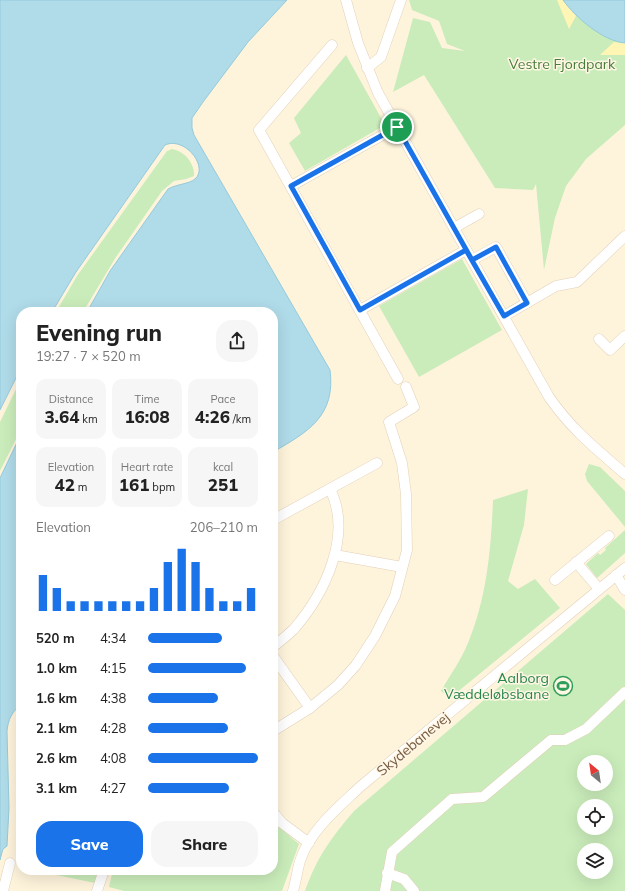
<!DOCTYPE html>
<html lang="en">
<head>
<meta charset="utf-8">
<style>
  :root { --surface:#fff; --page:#f6f6f6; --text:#222; --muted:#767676; --accent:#1a73e8 }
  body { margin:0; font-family:Mulish,sans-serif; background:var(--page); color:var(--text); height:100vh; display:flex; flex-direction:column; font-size:15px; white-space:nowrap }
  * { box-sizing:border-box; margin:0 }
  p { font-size:13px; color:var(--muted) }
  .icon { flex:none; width:22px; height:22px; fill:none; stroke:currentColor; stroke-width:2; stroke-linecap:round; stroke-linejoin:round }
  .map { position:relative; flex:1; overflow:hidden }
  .side { position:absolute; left:16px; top:307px; width:262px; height:568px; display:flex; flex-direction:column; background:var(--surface); border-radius:16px; box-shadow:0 4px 16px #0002 }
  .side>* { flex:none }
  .needle { width:26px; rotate:331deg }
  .buttons { position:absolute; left:577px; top:755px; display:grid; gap:8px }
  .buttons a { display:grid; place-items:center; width:36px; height:36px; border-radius:50%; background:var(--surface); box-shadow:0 4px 16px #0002; font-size:20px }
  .pin { position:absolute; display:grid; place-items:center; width:34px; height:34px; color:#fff; margin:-17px; border:2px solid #fff; border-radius:50%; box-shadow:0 1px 4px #0007 }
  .round { display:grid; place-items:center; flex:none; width:42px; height:42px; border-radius:16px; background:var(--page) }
  .head { display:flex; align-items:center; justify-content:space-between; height:68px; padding:0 20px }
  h1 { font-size:22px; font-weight:800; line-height:30px }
  .figures { display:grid; grid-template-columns:repeat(3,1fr); gap:6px; height:68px; padding:4px 20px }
  .figures div { display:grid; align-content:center; border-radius:10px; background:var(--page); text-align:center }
  .figures b { font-size:17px; font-weight:800 }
  .figures small { font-size:11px; font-weight:400 }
  .figures p { font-size:11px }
  .chart { height:112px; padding:8px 20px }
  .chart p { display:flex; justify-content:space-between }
  .chart svg { width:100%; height:72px; margin-top:4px; stroke:var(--accent); stroke-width:6 }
  .primary-button { display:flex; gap:8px; margin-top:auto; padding:8px 20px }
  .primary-button a { flex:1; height:46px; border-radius:16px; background:var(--accent); color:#fff; font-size:16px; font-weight:800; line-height:46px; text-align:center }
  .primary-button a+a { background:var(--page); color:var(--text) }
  ul { padding:0 20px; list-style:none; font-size:13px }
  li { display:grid; grid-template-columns:64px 48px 1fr; align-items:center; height:30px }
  li i { height:10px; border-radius:5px; background:var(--accent) }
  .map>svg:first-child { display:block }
  .green { fill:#caecba; fill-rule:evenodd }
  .sand { fill:#fff5b5 }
  .water { fill:#b0dbe9; stroke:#95cadb }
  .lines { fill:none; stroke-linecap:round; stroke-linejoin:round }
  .minor-casing { stroke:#e2d0b8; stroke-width:11 }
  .minor { stroke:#fff; stroke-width:10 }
  .route-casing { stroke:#fff; stroke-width:8 }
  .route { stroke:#1a73e8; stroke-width:5 }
  .labels { text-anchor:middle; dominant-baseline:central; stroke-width:3; stroke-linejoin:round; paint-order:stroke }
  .park-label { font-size:14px; fill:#487c3a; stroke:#fff7e4 }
  .leisure-label { font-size:14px; fill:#27864d; stroke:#fff7e4; text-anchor:end }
  .street-label { font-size:14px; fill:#755943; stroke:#fff7e4 }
</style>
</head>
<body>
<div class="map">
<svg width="625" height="891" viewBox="0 0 625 891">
  <rect width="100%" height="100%" fill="#fef4dc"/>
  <g class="green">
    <path d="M409,0H625V125L586,159L566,186L555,218L544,270L536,184L533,190L495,188L424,75L393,92L413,18L430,22L442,48L465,51L447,44L439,21L412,10Z"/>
    <path d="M346,55L385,125L305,171L289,143L301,133L294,118Z"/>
    <path d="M172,149C184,151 195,163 194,176L186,179L174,181L162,191L116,257L83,312H56L77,276L167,151Z"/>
    <path d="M462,259L502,330L419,377L379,306Z"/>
    <path d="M21,379V429L0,471V422Z"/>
    <path d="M589,464L600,467L625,491V527L587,481L585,474Z"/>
    <path d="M528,489L524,525L508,581L518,589L535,579L560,608L450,698L441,691C450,675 461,660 468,643C487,597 491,549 493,500Z"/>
    <path d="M625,530V553L597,578L586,564L598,553L600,555L606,550L605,548Z"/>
    <path d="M608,594L625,610V891H305C317,857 331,838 354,811ZM584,762H606V784H584ZM584,806H606V828H584ZM584,850H606V872H584Z"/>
    <path d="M273,822L299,844L282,891H124L109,887L113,870H273Z"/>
    <path d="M32,870H99L95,883Z"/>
  </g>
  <g class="sand">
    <path d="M557,0H563L576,16L569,29Z"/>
    <path d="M614,42L625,43V55H600Z"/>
  </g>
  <g class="water">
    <path d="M0,0H287L248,42L203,102L192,118V128L194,135L330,370C336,416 308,432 273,452V312H87L110,271L168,189C177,184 189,184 195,179C209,167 185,136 165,145L76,272L52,312H21V368L0,410Z"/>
    <path d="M563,0H625V43C603,41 576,18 563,0Z"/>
    <path d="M21,434V705C12,711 8,720 7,731L9,808L7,846L3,849L0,860V478Z"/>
  </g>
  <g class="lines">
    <defs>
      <g id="minor">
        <path d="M346,0L358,43L378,93L549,397C572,430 595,448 625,474"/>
        <path d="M332,45L259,130L398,379"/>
        <path d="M367,68L381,57L401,0"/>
        <path d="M291,186L397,127"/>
        <path d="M454,228L479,214"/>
        <path d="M472,260L496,247L527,303"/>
        <path d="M360,310L466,250"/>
        <path d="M504,316L556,286L577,282L625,236"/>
        <path d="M599,339L610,350L625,336"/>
        <path d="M273,520L377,463"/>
        <path d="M335,555L402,567"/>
        <path d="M576,562L599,589"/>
        <path d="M616,575L625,590"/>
        <path d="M555,580L609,536"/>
        <path d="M273,647C280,641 288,635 294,629C325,593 353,535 330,489"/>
        <path d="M273,656L310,708"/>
        <path d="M273,731L310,708L338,685L356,665L375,636L395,596L407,550L406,494L402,463L389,422L414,407L406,387"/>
        <path d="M273,812L282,823L309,843"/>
        <path d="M387,873L404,879L414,891"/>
        <path d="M3,891L10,863"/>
        <path d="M97,891L104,870"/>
        <path d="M293,891C296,881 297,871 300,861C310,830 339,807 361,786L625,568"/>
        <path d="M385,891L392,852L452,799L483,797L551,740H565L586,729L625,692"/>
      </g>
    </defs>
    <use href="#minor" class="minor-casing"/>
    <use href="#minor" class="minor"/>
  </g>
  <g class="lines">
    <defs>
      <path id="route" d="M397,127L291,186L360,310L466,250L504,316L527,303L496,247L472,260L397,127"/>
    </defs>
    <use href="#route" class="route-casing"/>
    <use href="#route" class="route"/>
  </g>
  <defs>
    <symbol id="stadium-ring" viewBox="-11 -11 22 22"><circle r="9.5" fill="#fff7e4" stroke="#2e9e5b" stroke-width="1.5"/><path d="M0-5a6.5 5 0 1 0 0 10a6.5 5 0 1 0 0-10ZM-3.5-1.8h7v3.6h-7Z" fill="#2e9e5b"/></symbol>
  </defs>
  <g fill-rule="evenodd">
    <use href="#stadium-ring" x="552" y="675" width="22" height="22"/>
  </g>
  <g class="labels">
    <g class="park-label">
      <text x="562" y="64">Vestre Fjordpark</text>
    </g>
    <g class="leisure-label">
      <text x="549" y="678">Aalborg<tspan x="549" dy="16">Væddeløbsbane</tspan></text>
    </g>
    <g class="street-label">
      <text transform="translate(413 744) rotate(-40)">Skydebanevej</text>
    </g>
  </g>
</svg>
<div class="buttons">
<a><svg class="needle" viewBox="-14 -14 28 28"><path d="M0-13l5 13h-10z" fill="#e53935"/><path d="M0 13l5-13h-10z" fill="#767676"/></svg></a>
<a><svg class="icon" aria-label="locate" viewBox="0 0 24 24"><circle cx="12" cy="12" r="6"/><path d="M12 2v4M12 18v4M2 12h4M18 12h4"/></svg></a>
<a><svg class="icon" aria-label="layers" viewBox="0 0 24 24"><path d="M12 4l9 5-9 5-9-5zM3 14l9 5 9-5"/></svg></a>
</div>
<div class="pin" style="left:397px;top:127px;background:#1e9e55"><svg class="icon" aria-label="arrive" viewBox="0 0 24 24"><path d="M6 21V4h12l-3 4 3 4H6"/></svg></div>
<section class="side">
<div class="head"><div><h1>Evening run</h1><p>19:27 · 7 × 520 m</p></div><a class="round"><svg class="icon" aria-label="share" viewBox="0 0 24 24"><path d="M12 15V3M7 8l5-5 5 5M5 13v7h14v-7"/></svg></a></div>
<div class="figures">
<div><p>Distance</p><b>3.64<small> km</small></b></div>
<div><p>Time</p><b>16:08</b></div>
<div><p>Pace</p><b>4:26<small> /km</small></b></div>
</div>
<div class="figures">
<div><p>Elevation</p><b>42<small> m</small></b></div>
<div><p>Heart rate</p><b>161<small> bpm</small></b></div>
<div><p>kcal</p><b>251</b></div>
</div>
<div class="chart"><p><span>Elevation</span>206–210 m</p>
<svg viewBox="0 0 160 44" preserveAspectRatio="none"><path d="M5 44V22M15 44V30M25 44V38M35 44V38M45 44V38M55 44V38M65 44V38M75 44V38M85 44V30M95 44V14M105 44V6M115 44V14M125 44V30M135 44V38M145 44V38M155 44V30"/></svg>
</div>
<ul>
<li><b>520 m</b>4:34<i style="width:67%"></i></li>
<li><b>1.0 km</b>4:15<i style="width:89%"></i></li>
<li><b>1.6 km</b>4:38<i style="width:64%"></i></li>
<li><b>2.1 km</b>4:28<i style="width:73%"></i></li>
<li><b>2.6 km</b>4:08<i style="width:100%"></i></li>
<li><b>3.1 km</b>4:27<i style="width:74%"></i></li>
</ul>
<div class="primary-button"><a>Save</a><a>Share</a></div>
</section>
</div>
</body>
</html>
